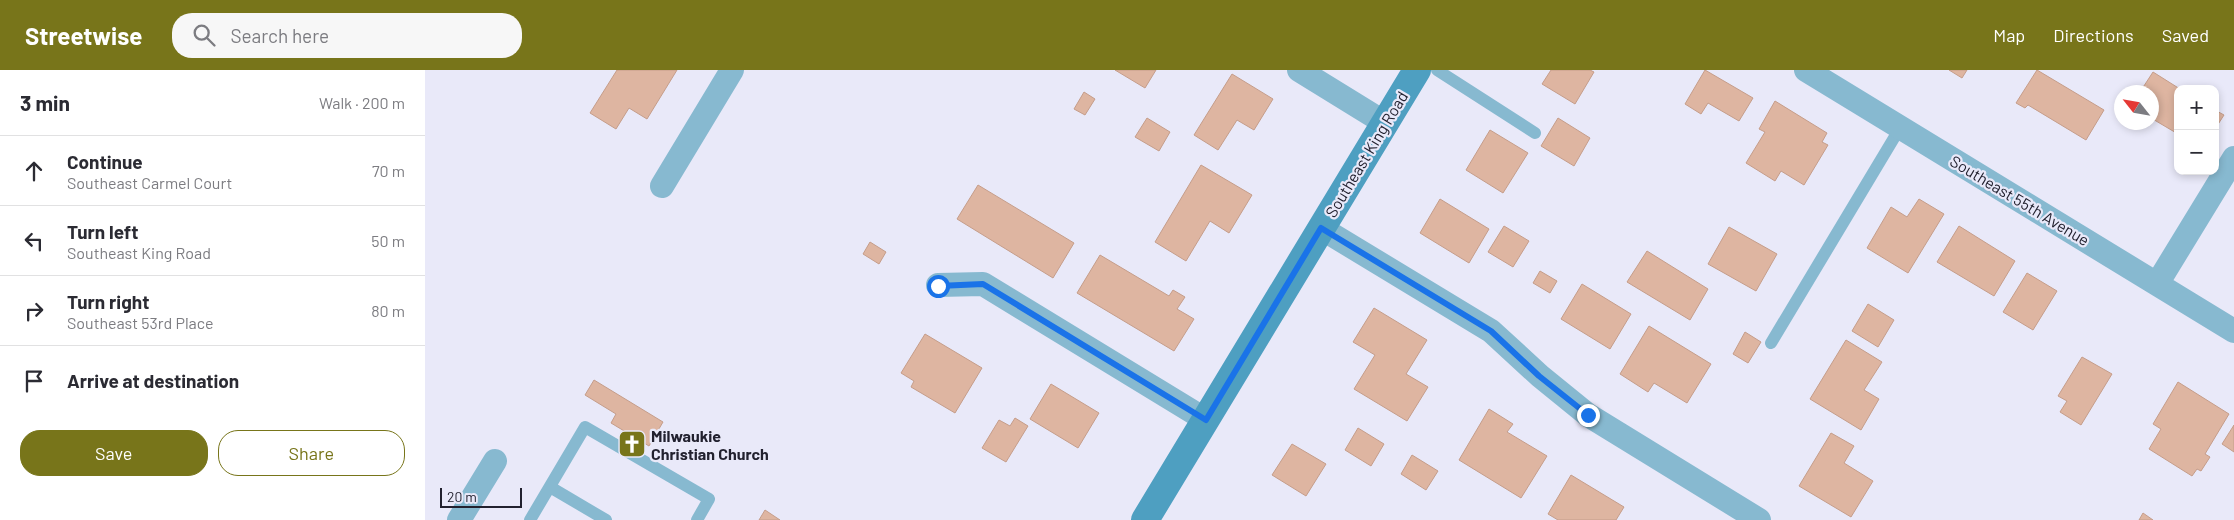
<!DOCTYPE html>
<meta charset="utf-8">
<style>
body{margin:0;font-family:Barlow,sans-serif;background:#f7f7f7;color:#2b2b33}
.controls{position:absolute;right:15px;top:15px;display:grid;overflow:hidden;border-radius:10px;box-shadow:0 2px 8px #0003}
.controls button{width:45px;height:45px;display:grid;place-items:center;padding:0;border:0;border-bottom:1px solid #e1e1e2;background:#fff;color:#2b2b33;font:25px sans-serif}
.compass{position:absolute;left:1689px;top:15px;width:45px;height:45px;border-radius:50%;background:#fff;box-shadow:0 2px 8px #0003;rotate:301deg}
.scale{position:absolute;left:15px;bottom:12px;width:82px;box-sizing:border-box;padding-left:5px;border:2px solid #22212f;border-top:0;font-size:14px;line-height:18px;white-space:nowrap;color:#22212f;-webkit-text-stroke:4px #e9e9f9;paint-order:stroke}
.stop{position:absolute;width:15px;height:15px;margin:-11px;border:4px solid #1a73e8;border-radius:50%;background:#fff}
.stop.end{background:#1a73e8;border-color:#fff;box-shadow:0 1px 5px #0008}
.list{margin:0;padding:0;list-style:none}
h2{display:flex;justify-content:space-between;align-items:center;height:65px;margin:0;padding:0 20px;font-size:21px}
h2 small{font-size:16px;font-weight:400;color:#7c7c81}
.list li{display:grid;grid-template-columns:32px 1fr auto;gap:15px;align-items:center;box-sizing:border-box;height:70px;padding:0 20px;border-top:1px solid #e1e1e2}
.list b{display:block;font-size:19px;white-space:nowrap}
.list p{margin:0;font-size:16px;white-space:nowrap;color:#7c7c81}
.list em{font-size:16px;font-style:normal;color:#7c7c81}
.actions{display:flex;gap:10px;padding:15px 20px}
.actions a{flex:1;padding:11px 0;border:1px solid #78751a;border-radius:20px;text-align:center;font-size:18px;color:#78751a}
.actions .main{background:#78751a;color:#fff}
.icon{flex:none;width:28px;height:28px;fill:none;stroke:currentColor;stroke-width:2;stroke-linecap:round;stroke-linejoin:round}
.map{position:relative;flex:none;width:1809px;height:450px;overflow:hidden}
header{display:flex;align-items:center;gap:30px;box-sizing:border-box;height:70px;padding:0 25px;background:#78751a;color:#fff}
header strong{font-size:24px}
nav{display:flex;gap:28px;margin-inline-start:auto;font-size:18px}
.search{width:350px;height:45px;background:#f7f7f7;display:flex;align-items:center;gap:12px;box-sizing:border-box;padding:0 18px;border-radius:20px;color:#7c7c81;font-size:19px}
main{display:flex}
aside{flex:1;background:#fff}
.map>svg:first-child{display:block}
.building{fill:#deb5a1;stroke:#c59d8a}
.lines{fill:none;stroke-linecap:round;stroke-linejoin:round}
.service{stroke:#87b9d0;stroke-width:12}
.minor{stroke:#87b9d0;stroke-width:24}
.secondary{stroke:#4e9fc1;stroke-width:28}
.route{stroke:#1a73e8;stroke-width:6}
.labels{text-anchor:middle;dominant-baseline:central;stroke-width:4.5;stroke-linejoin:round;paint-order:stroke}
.street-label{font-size:16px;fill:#22212f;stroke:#e9e9f9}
.poi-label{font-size:16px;font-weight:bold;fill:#22212f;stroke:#e9e9f9;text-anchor:start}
</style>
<header>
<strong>Streetwise</strong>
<div class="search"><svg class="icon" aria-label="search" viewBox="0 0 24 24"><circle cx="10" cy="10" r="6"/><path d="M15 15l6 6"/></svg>Search here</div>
<nav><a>Map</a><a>Directions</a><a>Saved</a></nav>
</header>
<main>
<aside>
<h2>3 min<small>Walk · 200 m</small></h2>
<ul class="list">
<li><svg class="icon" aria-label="ahead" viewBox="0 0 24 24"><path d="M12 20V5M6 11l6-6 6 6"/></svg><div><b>Continue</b><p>Southeast Carmel Court</p></div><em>70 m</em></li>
<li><svg class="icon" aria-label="left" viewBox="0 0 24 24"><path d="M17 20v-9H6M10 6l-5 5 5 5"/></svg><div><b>Turn left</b><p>Southeast King Road</p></div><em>50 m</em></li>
<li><svg class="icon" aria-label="right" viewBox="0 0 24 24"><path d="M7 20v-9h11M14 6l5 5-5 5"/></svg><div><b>Turn right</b><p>Southeast 53rd Place</p></div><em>80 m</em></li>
<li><svg class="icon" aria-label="arrive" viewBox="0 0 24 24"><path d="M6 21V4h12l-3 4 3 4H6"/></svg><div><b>Arrive at destination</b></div></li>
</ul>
<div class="actions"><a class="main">Save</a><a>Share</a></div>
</aside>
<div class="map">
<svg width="1809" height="450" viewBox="0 0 1809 450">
<rect width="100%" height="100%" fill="#e9e9f9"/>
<!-- building -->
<path class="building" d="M192 0H252L222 49 204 38 191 59 165 43Z
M690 0H731L720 18Z
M1126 0H1165L1169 2 1150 34 1117 14Z
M1280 0 1328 28 1314 51 1283 33 1276 44 1260 34Z
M1524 0H1542L1537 8Z
M1612 0 1679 40 1661 70 1603 35 1600 38 1591 33Z
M1728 2 1755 19H1753V64L1726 48V22H1715Z
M807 4 848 29 829 60 812 50 793 80 769 65Z
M659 22 670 29 660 45 649 39Z
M1350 31 1402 63 1397 72 1403 75 1379 115 1356 101 1350 111 1321 93 1340 62 1334 59Z
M1790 40 1799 45 1790 59Z
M722 48 745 62 734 81 710 67Z
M1133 48 1165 68 1149 96 1116 76Z
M1065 60 1103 83 1078 123 1041 100Z
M776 95 827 125 804 163 785 151 761 191 730 172Z
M553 115 649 173 628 208 532 149Z
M1015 129 1064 159 1044 193 995 163Z
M1494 129 1519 144 1483 203 1442 178 1466 137 1482 147Z
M1079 156 1104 171 1088 197 1063 182Z
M1534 156 1590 191 1569 226 1512 192Z
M1304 157 1352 184 1331 221 1283 194Z
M445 172 461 182 454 194 438 184Z
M1222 181 1283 219 1265 250 1202 212Z
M675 185 744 226 748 220 760 227 752 239 769 249 749 281 652 223Z
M1115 201 1132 211 1125 223 1108 213Z
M1602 203 1632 221 1608 260 1578 242Z
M1157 214 1206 244 1185 279 1136 249Z
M1443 234 1469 250 1453 277 1427 261Z
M949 238 1002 270 981 304 1003 317 982 351 929 319 950 285 928 272Z
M1224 256 1286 294 1262 333 1229 313 1223 322 1195 304Z
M1320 262 1336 272 1323 293 1308 284Z
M500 264 557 298 530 343 486 317 489 311 476 303Z
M1421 270 1457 292 1439 320 1454 329 1436 360 1385 329Z
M1657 287 1687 304 1656 355 1635 342 1642 331 1633 326Z
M169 310 238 352 224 376 186 353 191 344 160 325Z
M1753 312 1804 344 1780 384 1785 387 1776 401 1772 399 1767 406 1724 379 1736 359 1728 354Z
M626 314 674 343 653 378 605 349Z
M1064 339 1088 354 1082 362 1122 386 1096 428 1034 390Z
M590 348 603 356 581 392 557 378 574 350 585 356Z
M1809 355V382L1797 374Z
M933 358 959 374 946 396 920 380Z
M1406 363 1429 376 1419 393 1448 411 1426 447 1374 416Z
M867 374 901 394 881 426 847 405Z
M987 385 1013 401 1001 420 976 404Z
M1146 405 1199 437 1191 450H1133L1123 444Z
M340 440 355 450H334Z
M1718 443 1728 450H1714Z"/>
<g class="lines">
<!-- service -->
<path class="service" d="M1012 0 1110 63
M1346 273 1475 58
M125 417 181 450
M105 450 160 357 284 429 272 450"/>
<!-- minor -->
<path class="minor" d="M874 0 960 53
M1381 0 1809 261
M237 116 307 0
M896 158 1066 261 1115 306 1163 345 1334 450
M1732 214 1809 88
M513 215 558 214 781 350
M34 450 70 391"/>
<!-- secondary -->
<path class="secondary" d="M720 450 992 0"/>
</g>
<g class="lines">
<!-- route -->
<path class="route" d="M513 216 558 214 781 350 896 158 1066 261 1114 306 1163 345"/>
</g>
<!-- icons -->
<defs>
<g id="church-square" transform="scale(1.4375)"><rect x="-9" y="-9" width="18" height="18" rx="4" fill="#78751a" stroke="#e9e9f9"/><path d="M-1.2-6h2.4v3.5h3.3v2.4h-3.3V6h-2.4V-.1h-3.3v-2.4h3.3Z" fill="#fff"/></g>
</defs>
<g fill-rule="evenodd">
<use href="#church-square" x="207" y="374"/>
</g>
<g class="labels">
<!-- street labels -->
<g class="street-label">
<text transform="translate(941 84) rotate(-59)">Southeast King Road</text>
<text transform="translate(1595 130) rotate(31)">Southeast 55th Avenue</text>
</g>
<!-- poi labels -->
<g class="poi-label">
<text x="226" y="365">Milwaukie<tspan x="226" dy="18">Christian Church</tspan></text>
</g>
</g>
</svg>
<div class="controls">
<button>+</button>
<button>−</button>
</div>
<svg class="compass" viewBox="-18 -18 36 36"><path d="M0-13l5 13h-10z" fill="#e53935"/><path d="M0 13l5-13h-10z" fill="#7c7c81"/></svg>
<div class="scale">20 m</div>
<div class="stop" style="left:513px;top:216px"></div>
<div class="stop end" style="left:1163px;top:345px"></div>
</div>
</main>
